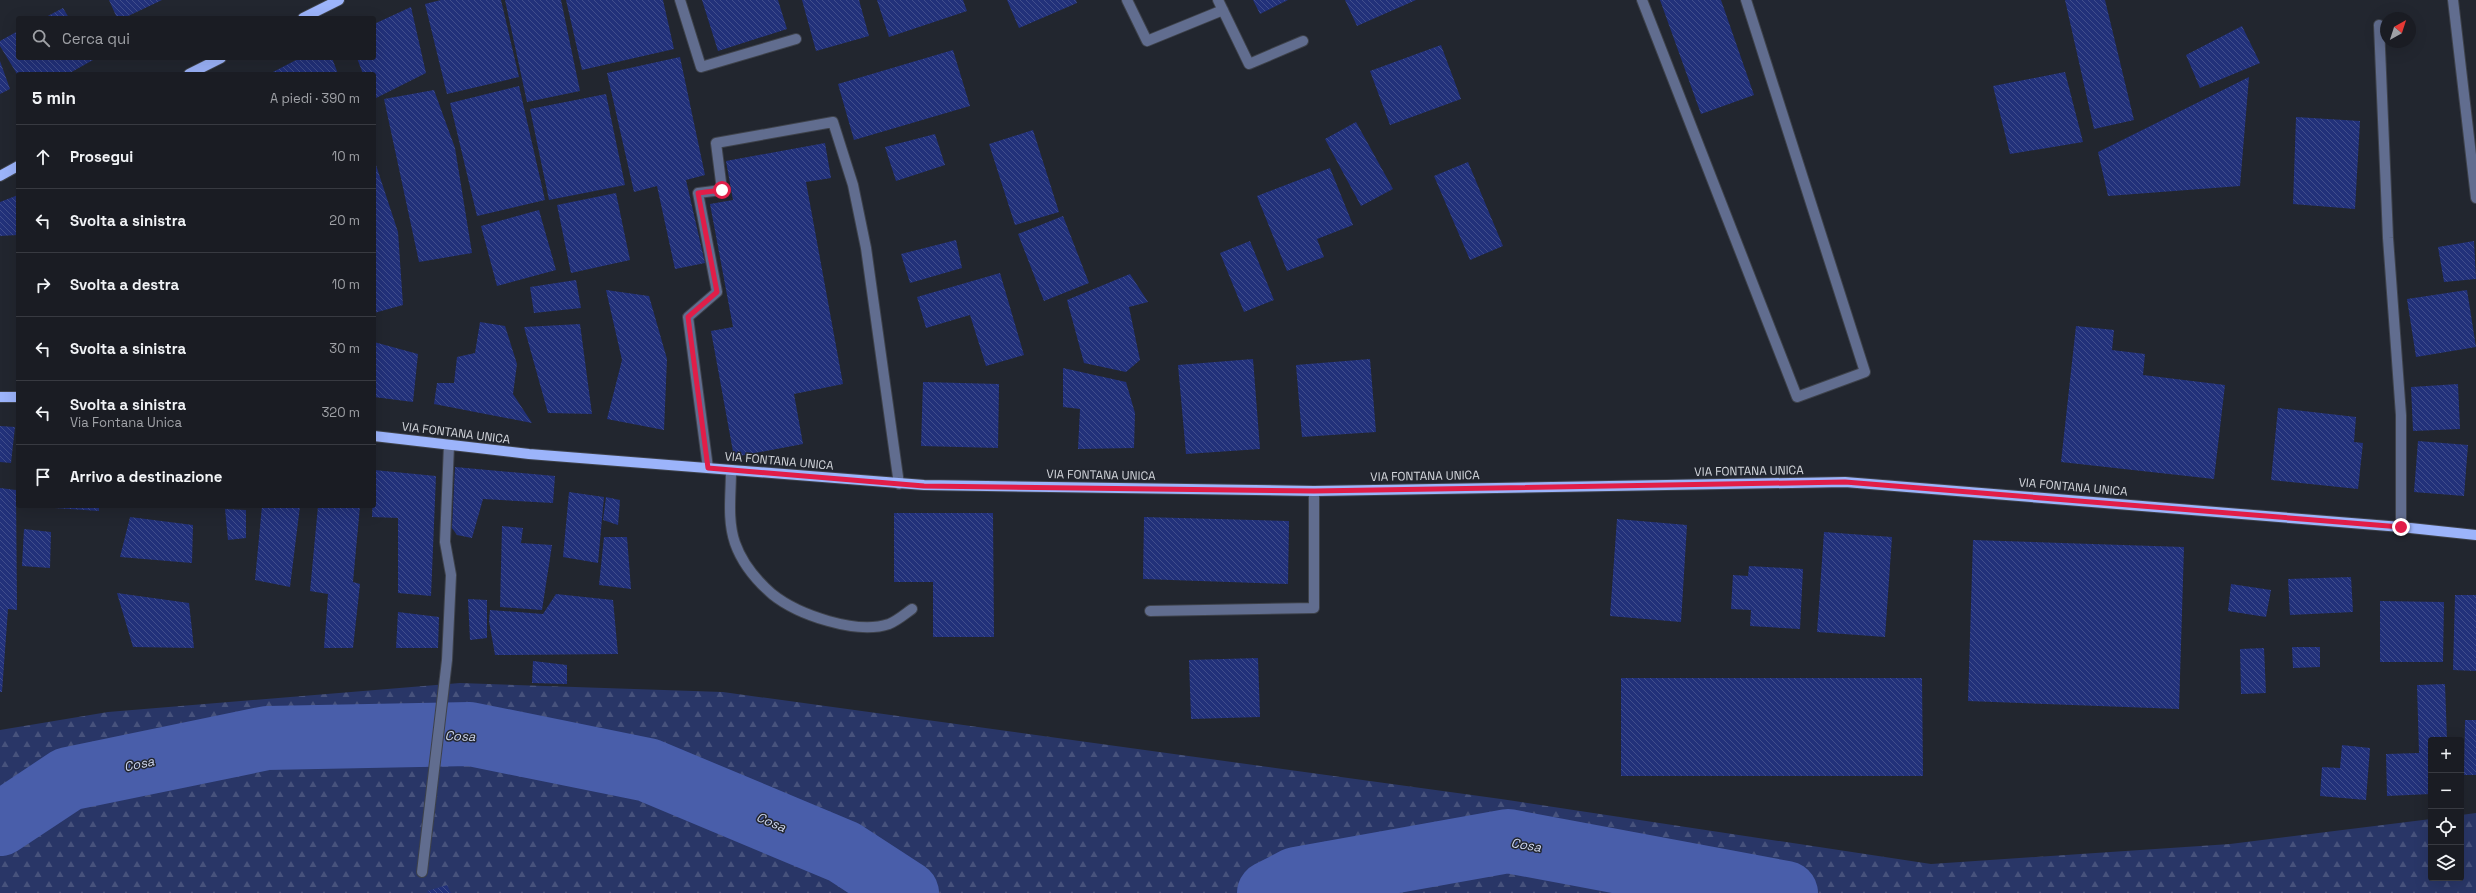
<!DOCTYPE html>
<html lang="it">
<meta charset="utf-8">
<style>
body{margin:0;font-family:"Space Grotesk",sans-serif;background:#23252b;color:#f1f3f6}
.controls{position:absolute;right:12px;bottom:12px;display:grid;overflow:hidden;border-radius:4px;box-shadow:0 4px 16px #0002}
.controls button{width:36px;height:36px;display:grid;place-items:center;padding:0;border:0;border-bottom:1px solid #383a41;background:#1a1c23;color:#f1f3f6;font:20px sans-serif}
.compass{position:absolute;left:2380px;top:12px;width:36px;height:36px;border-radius:50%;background:#1a1c23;box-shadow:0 4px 16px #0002;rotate:39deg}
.stop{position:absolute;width:12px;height:12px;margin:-9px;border:3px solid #e11d48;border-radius:50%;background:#fff}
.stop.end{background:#e11d48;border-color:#fff;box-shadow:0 1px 4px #0008}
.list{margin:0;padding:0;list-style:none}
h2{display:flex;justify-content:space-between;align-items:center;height:52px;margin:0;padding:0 16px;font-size:17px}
h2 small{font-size:13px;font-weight:400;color:#9fa1a6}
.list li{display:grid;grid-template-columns:26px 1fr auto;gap:12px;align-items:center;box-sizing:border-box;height:64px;padding:0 16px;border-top:1px solid #383a41}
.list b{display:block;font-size:15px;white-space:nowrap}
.list p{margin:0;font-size:13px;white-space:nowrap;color:#9fa1a6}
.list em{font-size:13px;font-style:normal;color:#9fa1a6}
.icon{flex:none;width:22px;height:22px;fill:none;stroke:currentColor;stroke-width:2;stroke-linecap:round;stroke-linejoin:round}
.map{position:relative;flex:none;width:2476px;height:893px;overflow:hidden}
.search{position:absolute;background:#1a1c23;box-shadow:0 4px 16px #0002;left:16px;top:16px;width:360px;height:44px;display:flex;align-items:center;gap:10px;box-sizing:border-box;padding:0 14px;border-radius:4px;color:#9fa1a6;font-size:15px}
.panel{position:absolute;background:#1a1c23;box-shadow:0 4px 16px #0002;left:16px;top:72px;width:360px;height:436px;border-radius:4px}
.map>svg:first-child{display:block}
.forest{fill:url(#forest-firs)}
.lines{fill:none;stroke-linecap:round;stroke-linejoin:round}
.river{stroke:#495eaa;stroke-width:64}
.building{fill:url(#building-back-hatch)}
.minor-casing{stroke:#3e424b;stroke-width:12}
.major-casing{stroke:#3e424b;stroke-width:12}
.minor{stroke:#616d8f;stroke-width:10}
.major{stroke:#9cb4fb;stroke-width:10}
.route{stroke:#e11d48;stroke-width:5}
.labels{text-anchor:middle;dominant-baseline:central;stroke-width:3;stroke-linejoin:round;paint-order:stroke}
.street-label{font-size:12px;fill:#d2d5db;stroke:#22262f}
.water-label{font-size:13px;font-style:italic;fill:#cdd5eb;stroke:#22262f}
</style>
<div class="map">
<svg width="2476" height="893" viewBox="0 0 2476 893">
<defs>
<pattern id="forest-firs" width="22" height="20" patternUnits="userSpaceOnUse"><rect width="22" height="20" fill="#293667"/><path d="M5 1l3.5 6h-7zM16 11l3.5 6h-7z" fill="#47527c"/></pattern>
<pattern id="building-back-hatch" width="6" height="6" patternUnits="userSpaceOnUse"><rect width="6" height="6" fill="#22317a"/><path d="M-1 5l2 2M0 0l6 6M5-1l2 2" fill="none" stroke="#414e8c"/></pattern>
</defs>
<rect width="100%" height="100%" fill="#22262f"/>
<!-- forest -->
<path class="forest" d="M460 683 723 692 1501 799 1931 864 2230 844 2431 819V878H2461V815L2476 813V893H0V730L108 712Z"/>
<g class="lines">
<!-- river -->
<path class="river" d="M0 824 68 779 267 738 470 734 648 770 844 852 907 893
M1269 893 1296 879 1508 841 1786 893"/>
</g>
<!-- building -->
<path class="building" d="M109 0H162L124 18H117Z
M441 0H501L519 77 447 94 425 4Z
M505 0H561L580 91 527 102Z
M566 0H663L674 49 582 70Z
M702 0H778L787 29 718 51Z
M802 0H859L869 36 816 51Z
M877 0H963L967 11 889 37Z
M1007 0H1076L1077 3 1019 28Z
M1253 0H1288L1260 14Z
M1345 0H1416L1357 26Z
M1660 0H1721L1754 95 1701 114Z
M2065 0H2105L2134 120 2094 129Z
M411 7 426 73 374 99V74H363L357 58H374V24Z
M63 8 69 18H44Z
M2242 26 2260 63 2200 88 2186 55Z
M18 31V58H92L93 60 68 74H17L0 46V41Z
M1441 45 1461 99 1390 125 1370 71Z
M953 50 970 106 854 140 838 84Z
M680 57 705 175 686 180 705 263 675 269 657 186 634 192 607 73Z
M300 58H332L338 74H269Z
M0 61 10 89 0 94Z
M2065 72 2083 142 2010 154 1993 86Z
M2249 77 2240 186 2108 196 2098 152Z
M519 86 545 200 477 216 450 103Z
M434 90 455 148 472 253 419 262 384 99Z
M606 94 625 185 549 200 530 109Z
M2296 117 2360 121 2355 209 2293 204Z
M1356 122 1393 189 1361 206 1325 139Z
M1033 130 1059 212 1015 225 989 144Z
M935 134 945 165 896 181 885 147Z
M825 143 831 178 806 182 843 384 794 394 803 444 734 457 711 331 733 327 710 204 733 200 726 161Z
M374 159 398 232 403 305 374 313Z
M1468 162 1503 246 1470 260 1434 176Z
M1330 168 1353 225 1317 239 1324 257 1287 271 1257 196Z
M616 193 630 260 571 273 557 205Z
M18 195V235L0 236V202Z
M539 210 556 270 497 286 481 226Z
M1063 216 1089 283 1044 301 1018 234Z
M956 240 962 268 910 283 901 254Z
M1250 241 1274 300 1244 312 1220 253Z
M2474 241 2476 279 2444 282 2438 247Z
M1000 273 1024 355 986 366 970 315 926 328 917 297Z
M1130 274 1148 302 1129 307 1140 360 1126 372 1084 363 1067 300Z
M576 280 581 308 534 313 530 287Z
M606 290 649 296 667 359 664 430 607 419 622 360Z
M2467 290 2476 347 2416 357 2407 299Z
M480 322 505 326 517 364 513 394 532 423 434 404 437 383H454L457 357 475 353Z
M580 324 592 414 548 413 524 327Z
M2076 326 2114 330 2112 350 2145 354 2143 375 2225 385 2214 479 2061 462Z
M374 342 418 354 413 402 374 397Z
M1253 359 1260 449 1186 454 1178 365Z
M1370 359 1376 432 1302 437 1296 365Z
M1063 368 1126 382 1135 413 1134 448 1078 449 1080 409 1063 407Z
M923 382 999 384 998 448 921 446Z
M2458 384 2460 429 2413 431 2411 387Z
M2278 408 2356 417 2354 442 2363 443 2358 489 2271 480Z
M0 426 15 427 11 463 0 462Z
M2418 441 2468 445 2464 496 2414 492Z
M455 467 555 476 553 503 483 499 472 538 457 535 452 528Z
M374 470 436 476 431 596 398 593V518L372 517Z
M0 488 16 490 17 610 8 609 2 692H0Z
M569 492 604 497 598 563 563 557Z
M606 497 620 500 618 525 603 520Z
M40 506H99V511L40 507Z
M262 506H300L290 587 255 580Z
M318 506H360L353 582 360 584 353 648H324L328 594 310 591Z
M225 509 246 510V538L228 540Z
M894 513H993L994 637H933V582H894Z
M130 517 193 525 192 563 120 557Z
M1144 517 1289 521 1288 584 1143 579Z
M1617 519 1687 525 1681 622 1610 616Z
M502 526 523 528 521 543 552 545 542 610 500 607Z
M24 529 51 532 50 568 22 566Z
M1824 532 1892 537 1885 637 1817 632Z
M604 537H627L631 589 599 585Z
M1973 540 2184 547 2179 709 1968 701Z
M1749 566 1803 569 1800 629 1750 626 1751 610 1731 609 1733 575 1748 576Z
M2351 577 2353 612 2290 615 2288 579Z
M2231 584 2271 590 2266 617 2228 611Z
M117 593 189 603 194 648 133 647Z
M556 594 613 600 618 654 495 655 489 621 490 610 543 614Z
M2455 595H2476V671L2453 670Z
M468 599 487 600V638L470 640Z
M2380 601 2444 602 2443 662H2380Z
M398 612 439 617 438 648H396Z
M2292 647H2320V667L2293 668Z
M2264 648 2266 693 2241 694 2240 649Z
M1258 658 1260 717 1191 719 1189 660Z
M533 661 567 665V684L532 683Z
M1621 678H1922L1923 776H1621Z
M2445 684 2447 740H2431V794L2387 796 2386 754 2419 753 2417 685Z
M2465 720H2476V775H2464Z
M2342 745 2370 748 2366 800 2320 796 2322 767 2340 768Z
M447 885 451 893H428L427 891Z"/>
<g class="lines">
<!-- minor casing -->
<g class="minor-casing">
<path id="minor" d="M680 0 701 67 796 39
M1127 0 1147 41 1223 10
M1218 0 1249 64 1303 41
M1642 0 1797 397 1865 372 1746 0
M2453 0 2476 198
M2379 25 2388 238 2401 415V527
M708 468 688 317 717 292 698 193 722 190 716 143 833 122 853 185 866 248 899 484
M731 471C731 494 727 520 735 543 742 563 756 580 772 594 798 615 857 635 889 624 897 621 905 614 912 609
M1150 611 1314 608V491
M422 872 447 660 451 575 445 542 449 445"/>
</g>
<!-- major casing -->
<g class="major-casing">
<path id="major" d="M303 18 339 0
M189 74 221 58
M0 176 18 166
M0 397H18
M374 436 529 454 924 485 1314 491 1845 482 2401 527 2476 535"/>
</g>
<!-- minor -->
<use href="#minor" class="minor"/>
<!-- major -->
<use href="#major" class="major"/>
</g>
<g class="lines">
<!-- route -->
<path class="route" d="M722 190 698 193 717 292 688 317 708 468 924 486 1314 491 1845 482 2401 527"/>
</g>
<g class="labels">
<!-- street labels -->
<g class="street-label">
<text transform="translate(456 433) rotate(7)">VIA FONTANA UNICA</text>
<text transform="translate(779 461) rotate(5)">VIA FONTANA UNICA</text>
<text transform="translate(1749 471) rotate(-1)">VIA FONTANA UNICA</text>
<text transform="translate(1101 475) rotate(1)">VIA FONTANA UNICA</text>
<text transform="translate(1425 476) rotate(-1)">VIA FONTANA UNICA</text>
<text transform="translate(2073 487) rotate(5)">VIA FONTANA UNICA</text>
</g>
<!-- water labels -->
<g class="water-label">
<text transform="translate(460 736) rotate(2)">Cosa</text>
<text transform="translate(139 764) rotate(-12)">Cosa</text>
<text transform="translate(771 822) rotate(23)">Cosa</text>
<text transform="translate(1526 845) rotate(9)">Cosa</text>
</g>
</g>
</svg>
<div class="controls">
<button>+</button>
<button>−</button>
<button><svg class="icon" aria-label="locate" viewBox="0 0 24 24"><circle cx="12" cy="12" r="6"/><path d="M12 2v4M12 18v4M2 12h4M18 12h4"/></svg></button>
<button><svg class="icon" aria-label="layers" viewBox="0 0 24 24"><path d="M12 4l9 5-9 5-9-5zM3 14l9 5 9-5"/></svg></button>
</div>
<svg class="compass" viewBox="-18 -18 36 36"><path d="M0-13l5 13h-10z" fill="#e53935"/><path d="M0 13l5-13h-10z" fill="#9fa1a6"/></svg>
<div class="stop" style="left:722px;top:190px"></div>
<div class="stop end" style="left:2401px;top:527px"></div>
<div class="search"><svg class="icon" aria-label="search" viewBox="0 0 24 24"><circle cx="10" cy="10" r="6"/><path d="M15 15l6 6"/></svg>Cerca qui</div>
<section class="panel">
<h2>5 min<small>A piedi · 390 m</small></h2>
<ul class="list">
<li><svg class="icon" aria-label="ahead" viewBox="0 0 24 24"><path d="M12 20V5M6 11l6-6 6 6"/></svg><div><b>Prosegui</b></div><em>10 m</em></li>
<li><svg class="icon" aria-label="left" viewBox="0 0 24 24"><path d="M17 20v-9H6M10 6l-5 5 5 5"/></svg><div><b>Svolta a sinistra</b></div><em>20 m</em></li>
<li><svg class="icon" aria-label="right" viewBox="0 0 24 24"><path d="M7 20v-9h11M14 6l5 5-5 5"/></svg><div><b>Svolta a destra</b></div><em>10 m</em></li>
<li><svg class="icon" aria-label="left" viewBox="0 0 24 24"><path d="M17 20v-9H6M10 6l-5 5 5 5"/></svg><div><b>Svolta a sinistra</b></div><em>30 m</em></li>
<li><svg class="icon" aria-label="left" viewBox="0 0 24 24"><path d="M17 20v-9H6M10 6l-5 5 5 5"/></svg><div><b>Svolta a sinistra</b><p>Via Fontana Unica</p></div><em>320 m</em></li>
<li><svg class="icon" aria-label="arrive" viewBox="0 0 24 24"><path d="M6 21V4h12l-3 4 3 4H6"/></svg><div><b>Arrivo a destinazione</b></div></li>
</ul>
</section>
</div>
